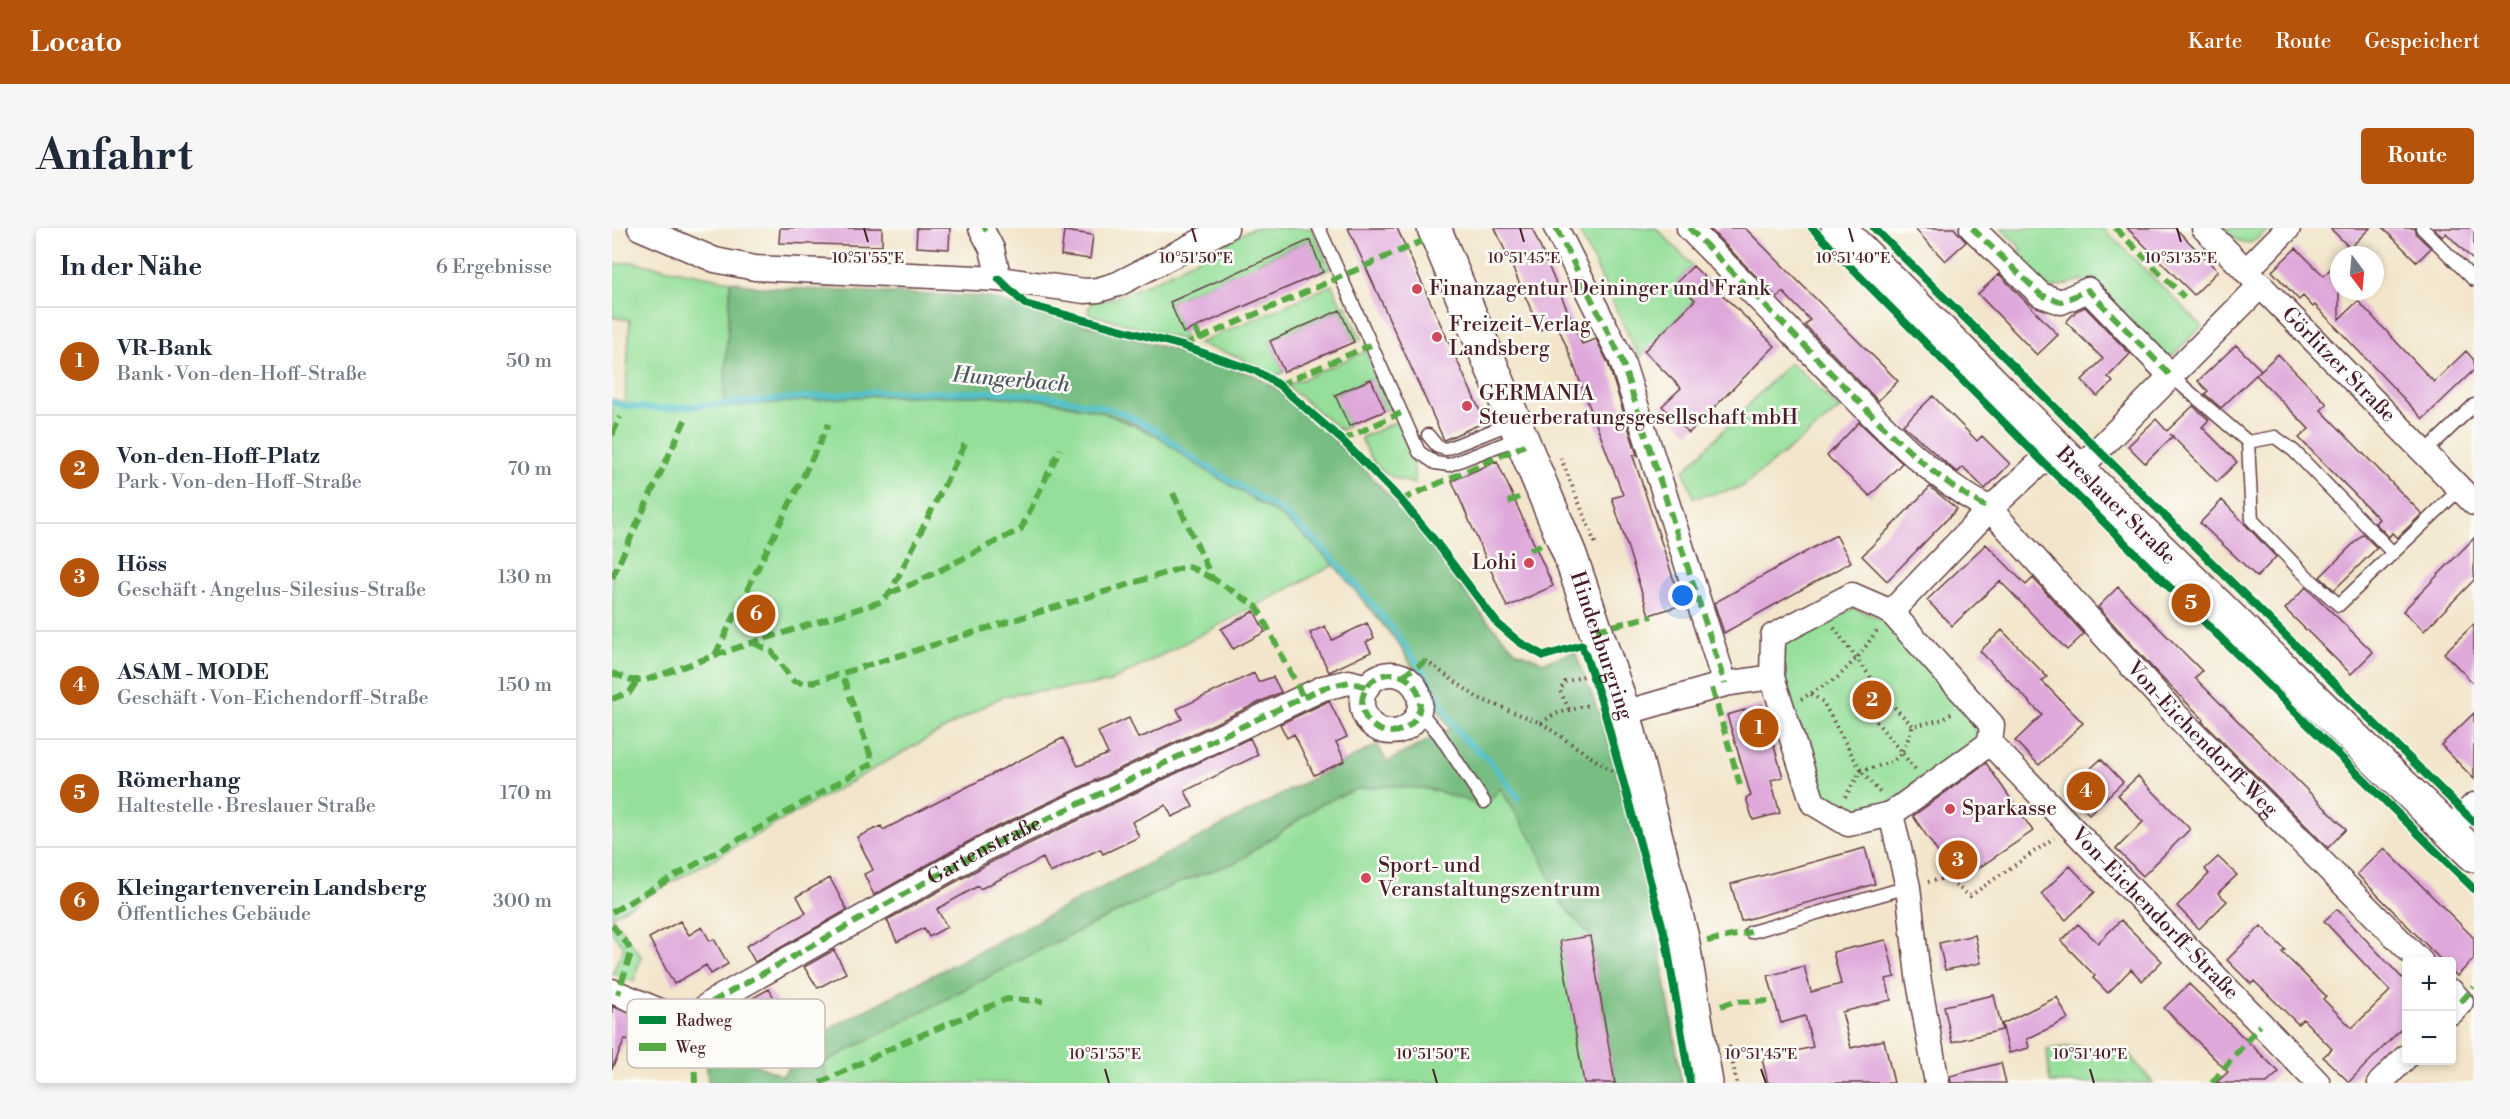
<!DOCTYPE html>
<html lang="de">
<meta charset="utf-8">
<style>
body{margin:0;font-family:"Libre Bodoni",serif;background:#f6f6f7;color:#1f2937}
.controls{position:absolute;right:18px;bottom:18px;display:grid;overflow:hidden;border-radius:6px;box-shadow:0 3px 9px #0003}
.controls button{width:54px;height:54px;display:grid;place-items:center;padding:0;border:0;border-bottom:2px solid #e0e1e3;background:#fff;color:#1f2937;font:30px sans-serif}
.compass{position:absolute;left:1718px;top:18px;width:54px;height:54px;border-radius:50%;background:#fff;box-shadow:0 3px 9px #0003;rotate:164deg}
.you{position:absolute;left:1071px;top:368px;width:21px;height:21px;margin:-15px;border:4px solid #fff;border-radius:50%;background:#1a73e8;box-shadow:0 0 0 9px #1a73e833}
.badge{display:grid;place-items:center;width:39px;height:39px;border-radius:50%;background:#b45309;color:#fff;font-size:20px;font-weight:700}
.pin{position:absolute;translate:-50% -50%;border:3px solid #fff;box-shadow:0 2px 6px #0006}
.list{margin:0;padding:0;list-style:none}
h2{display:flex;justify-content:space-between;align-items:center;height:78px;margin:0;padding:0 24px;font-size:26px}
h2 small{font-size:20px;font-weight:400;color:#747a83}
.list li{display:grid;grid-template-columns:39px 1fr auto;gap:18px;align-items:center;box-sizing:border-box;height:108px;padding:0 24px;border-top:2px solid #e0e1e3}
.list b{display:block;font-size:22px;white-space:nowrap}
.list p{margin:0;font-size:20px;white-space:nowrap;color:#747a83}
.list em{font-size:20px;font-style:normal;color:#747a83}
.map{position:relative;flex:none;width:1862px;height:855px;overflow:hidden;border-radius:6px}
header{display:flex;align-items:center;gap:36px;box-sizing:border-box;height:84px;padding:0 30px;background:#b45309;color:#fff}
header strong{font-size:28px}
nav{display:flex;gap:33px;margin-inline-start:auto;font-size:21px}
.intro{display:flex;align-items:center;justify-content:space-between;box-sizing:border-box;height:144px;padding:0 36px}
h1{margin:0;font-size:42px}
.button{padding:15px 27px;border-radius:6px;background:#b45309;color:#fff;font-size:21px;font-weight:700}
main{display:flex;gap:36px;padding:0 36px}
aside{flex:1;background:#fff;border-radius:6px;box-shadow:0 3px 9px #0003}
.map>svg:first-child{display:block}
.green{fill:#95df9a;stroke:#707f62;stroke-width:1.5}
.forest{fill:#78be82;stroke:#616e56;stroke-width:1.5}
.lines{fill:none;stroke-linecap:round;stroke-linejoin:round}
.stream{stroke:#53c1c8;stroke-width:6}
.building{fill:#dfa8da}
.service-casing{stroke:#633d43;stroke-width:15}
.minor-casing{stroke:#633d43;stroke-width:27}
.secondary-casing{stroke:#633d43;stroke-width:36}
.path{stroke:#633d43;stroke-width:4;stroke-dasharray:1.5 4.5;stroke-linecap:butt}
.service{stroke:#fff;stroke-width:12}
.minor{stroke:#fff;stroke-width:24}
.secondary{stroke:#fff;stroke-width:33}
.quiet{stroke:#57aa44;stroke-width:6;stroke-dasharray:12 6;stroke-linecap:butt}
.cycleway-casing{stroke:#fdfcf7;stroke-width:11}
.cycleway{stroke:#00873e;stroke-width:8}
.ticks{fill:none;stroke:#4a1f2b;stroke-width:2}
.poi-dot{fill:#d1495b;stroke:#fdfcf7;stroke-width:2}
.labels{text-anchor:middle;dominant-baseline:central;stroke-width:5;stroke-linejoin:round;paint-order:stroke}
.poi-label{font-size:21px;fill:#4a1f2b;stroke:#fdfcf7;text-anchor:start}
.street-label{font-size:21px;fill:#4a1f2b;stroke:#fdfcf7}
.water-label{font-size:22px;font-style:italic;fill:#4d5862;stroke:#fdfcf7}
.key{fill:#fdfcf7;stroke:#c7baba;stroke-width:1.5}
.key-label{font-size:16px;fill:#4a1f2b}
.ticks-label{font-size:15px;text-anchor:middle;fill:#4a1f2b;stroke:#fdfcf7;stroke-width:5;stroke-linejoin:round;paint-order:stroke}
</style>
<header>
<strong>Locato</strong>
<nav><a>Karte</a><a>Route</a><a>Gespeichert</a></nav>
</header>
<div class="intro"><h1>Anfahrt</h1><a class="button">Route</a></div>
<main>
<aside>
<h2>In der Nähe<small>6 Ergebnisse</small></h2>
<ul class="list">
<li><span class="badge">1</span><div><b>VR-Bank</b><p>Bank · Von-den-Hoff-Straße</p></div><em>50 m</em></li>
<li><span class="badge">2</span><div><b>Von-den-Hoff-Platz</b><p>Park · Von-den-Hoff-Straße</p></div><em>70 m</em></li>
<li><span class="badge">3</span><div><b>Höss</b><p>Geschäft · Angelus-Silesius-Straße</p></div><em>130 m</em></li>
<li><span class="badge">4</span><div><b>ASAM - MODE</b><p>Geschäft · Von-Eichendorff-Straße</p></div><em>150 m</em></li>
<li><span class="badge">5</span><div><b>Römerhang</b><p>Haltestelle · Breslauer Straße</p></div><em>170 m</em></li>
<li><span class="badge">6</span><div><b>Kleingartenverein Landsberg</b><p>Öffentliches Gebäude</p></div><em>300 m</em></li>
</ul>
</aside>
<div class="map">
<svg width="1862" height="855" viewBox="0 0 1862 855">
<rect width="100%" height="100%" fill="#fdfcf7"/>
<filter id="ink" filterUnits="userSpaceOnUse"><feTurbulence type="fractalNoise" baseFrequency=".0167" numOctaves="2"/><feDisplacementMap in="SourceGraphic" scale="12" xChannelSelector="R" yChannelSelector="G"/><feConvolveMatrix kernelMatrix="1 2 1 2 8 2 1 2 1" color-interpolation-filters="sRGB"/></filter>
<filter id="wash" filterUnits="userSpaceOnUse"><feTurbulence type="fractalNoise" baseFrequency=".008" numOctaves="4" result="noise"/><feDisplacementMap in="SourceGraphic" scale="24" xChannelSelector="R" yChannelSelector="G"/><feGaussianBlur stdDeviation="1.35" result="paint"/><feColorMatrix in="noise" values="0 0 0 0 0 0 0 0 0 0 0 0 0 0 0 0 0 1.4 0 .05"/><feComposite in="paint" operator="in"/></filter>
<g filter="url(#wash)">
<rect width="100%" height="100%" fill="#f2e5cb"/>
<!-- green -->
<path class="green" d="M641 0H700L718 41 711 44 697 12 645 35 658 67 642 74 628 43 558 74 574 113 477 86 476 81 482 73C510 76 611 16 641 0Z
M966 0H1044L1081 38 1065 54 1083 72 1027 130Z
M1389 0H1491L1590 98 1556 132 1471 52 1433 62 1403 33 1410 21Z
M1611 0H1657C1637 20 1631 20 1611 0Z
M20 34 119 53 112 179 255 168H381L434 172 490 184 546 208 574 230 667 287 693 308 722 337 496 455 391 468 0 688V171L13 174 18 92 0 89V37Z
M720 57 730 78 734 77 749 111 742 114 728 82 658 113 672 144 662 149 627 129 585 116Z
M754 123 779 180 773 183 758 151 724 166 737 198 729 202 675 158Z
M1176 136 1182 137 1228 181 1128 260 1082 270 1072 243Z
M786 193 801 231 803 256C770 248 762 241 749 210Z
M1241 380 1271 392 1366 498 1365 509 1273 579 1238 585 1212 569 1169 446 1173 415Z
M856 501 990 694 1016 855H177L204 831Z
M0 689 29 728 22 754 0 745 12 719 0 705Z
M1463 818 1514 823 1541 855H1438L1435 821Z"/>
<!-- forest -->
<path class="forest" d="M119 53 146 59 373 69 505 105 642 147 668 163 741 229 794 286 871 388 904 423 932 434 963 424 994 504 1044 699 1070 855H1003L978 708 949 675 923 616 888 560 873 578 817 561 775 558 746 561 711 575 625 634 563 656 428 722 212 835 215 855H96L93 815 170 848 205 807 765 517 775 534 838 501 786 415 722 337 693 309 667 287 574 230 546 208 522 196 490 184 434 172 381 168H255L111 179Z"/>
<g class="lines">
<!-- stream -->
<path class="stream" d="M0 174 14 178 47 181 257 164H385L436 168 488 178 513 186 547 204 579 229 669 283 697 307 726 336 780 400 806 436
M809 439 841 496 853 512 876 531 907 570"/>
</g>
<g id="blocks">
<!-- building -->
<path class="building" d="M168 0H270V18L167 15Z
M305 0H338L337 21 304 19Z
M736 0H785L873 194 832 212Z
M883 0H920L970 116 984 111 996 135 1025 227 1021 228 1070 377 1037 387 1000 270 1011 267 956 122 944 94 928 102Z
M1097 0H1133L1286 153 1266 173 1193 97 1198 92 1171 64 1165 70Z
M1302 0H1342L1354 14 1333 33Z
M1515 0H1563L1606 43 1582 67Z
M1718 0H1758L1738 20Z
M1771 0H1802L1804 6 1819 20 1805 34Z
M1822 0H1862V33L1834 5 1830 9Z
M452 3 481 7 478 31 449 27Z
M698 12 711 44 571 105 558 74Z
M1684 20 1712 48 1727 31V91L1746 73 1822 154 1854 123 1862 132V142L1811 191 1703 77 1701 79 1691 68 1687 72 1660 43Z
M1081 38 1163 118 1077 205 1050 178 1069 160 1032 123 1083 72 1065 54Z
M1387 46 1446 107 1425 127 1366 66Z
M1473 79 1518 126 1496 149 1501 154 1485 168 1470 152 1491 131 1454 94 1464 83Z
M728 82 742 114 672 144 658 113Z
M1624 117 1649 142 1609 180 1593 166 1596 163 1586 153Z
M1666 126 1715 176 1709 182 1810 286 1785 310 1780 305 1777 309 1763 295 1767 291 1687 210 1697 201 1644 147Z
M759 151 773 183 737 198 723 167Z
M1321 168 1365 213 1370 208 1398 236 1373 261 1351 239 1346 244 1342 242 1291 197Z
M1581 178 1597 192 1590 199 1625 234 1605 254 1558 206 1561 208 1533 235 1516 218 1544 191 1555 203Z
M1247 194 1290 235 1258 268 1215 228Z
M885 233 941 358 895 379 840 253Z
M1318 259 1345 281 1275 353 1250 328Z
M1610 272 1664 329 1645 349 1588 295Z
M1751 306 1765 320 1722 362 1708 349Z
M1224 307 1239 334 1112 405 1102 375Z
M1862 310V352L1812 403 1791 383Z
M1374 316 1414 357 1421 350 1472 406 1455 422 1388 353 1340 398 1315 372Z
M1506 359 1590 443 1583 450 1734 601 1716 620 1590 493 1591 491 1547 447 1486 379Z
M1694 359 1761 424 1739 446 1673 381Z
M140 371 159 380 147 403 128 394Z
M642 383 653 404 621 421 609 401Z
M755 395 762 410 754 414 759 424 717 444 698 405 713 398 720 412Z
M1862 396V456L1832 425Z
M1390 402 1435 449 1430 453 1471 495 1427 537 1403 513 1430 487 1368 423Z
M642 445 646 454 661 449 669 464 370 606 262 667 252 646 261 642 245 609 269 598 271 602 451 510 466 538 496 526 486 504 517 490 526 510 532 508 570 491 565 481Z
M717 473 735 509 724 514 733 533 702 547 682 506 675 510 668 496Z
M1150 477 1171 549 1159 552 1168 585 1141 592 1134 570 1139 568 1115 487Z
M1862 485V551L1829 517Z
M638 510 646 527 573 563 581 579 560 589 554 577 520 594 527 609 491 626 488 621 438 645 431 630 368 661 366 658 325 681 335 699 317 709 312 700 285 714 275 692 383 632Z
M1489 531 1511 554 1477 586 1454 563Z
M1374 535 1421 603 1346 654 1301 588Z
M1526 548 1578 601 1531 648 1504 621 1531 594 1506 567Z
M1253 620 1263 656 1129 693 1119 656Z
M1772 620 1862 710V731L1845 748 1839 742V734H1831L1745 646Z
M1606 629 1625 647 1606 665 1615 673 1587 701 1565 678 1597 646 1593 641Z
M1458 638 1483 664 1454 692 1429 666Z
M218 650 235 682 143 734 134 718 194 685 185 668Z
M1725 681 1790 750 1794 746V796L1737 854 1711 829 1720 821 1691 791 1686 796 1642 753 1639 756 1615 732 1649 698 1673 722 1670 724 1714 768 1711 771 1740 800 1778 763 1712 693Z
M1509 692 1550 733 1530 753 1519 741 1496 765 1481 750 1483 748 1449 713 1466 696 1486 715Z
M68 693 77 707 90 699 98 713 102 711 116 736 99 746 94 737 62 756 37 710Z
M1363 707 1369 735 1333 742 1327 715Z
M978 708 1003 855H972L948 713Z
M1274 712 1283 749 1274 751 1279 772 1230 784 1239 820 1272 812 1282 855H1156L1150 831 1201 819 1193 788 1169 795 1156 748 1192 738 1199 764 1229 756 1221 724Z
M222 722 234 745 206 760 192 739Z
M1577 756 1667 844 1655 855H1604L1616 844 1552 780Z
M157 761 177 796 150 811 142 796 127 829 102 818 117 783Z
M1382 767 1390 802 1340 814 1332 778Z
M1445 769 1456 791 1415 811 1417 820 1397 825 1390 796Z
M0 778 65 805 55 828 13 811 0 841Z
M1389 835 1394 855H1339L1338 848Z"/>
</g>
</g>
<g filter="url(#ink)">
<use href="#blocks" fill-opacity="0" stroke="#633d43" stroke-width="1.5"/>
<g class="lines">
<!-- service casing -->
<g class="service-casing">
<path id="service" d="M707 0 807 224 823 235 837 237 909 209
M1810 0 1862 52
M1559 148 1636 214 1663 209 1682 223 1781 325 1848 261
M816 207 826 219 834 221 900 195
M1636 214 1640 292 1689 343 1727 377 1781 325
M1812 225 1862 177
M807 483 827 506 872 574
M1139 704 1296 659"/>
</g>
<!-- minor casing -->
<g class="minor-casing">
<g id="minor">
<path d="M28 0 103 32 143 40 387 51 473 63 486 62 506 56 614 0"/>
<path d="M369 0 380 21 387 51"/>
<path d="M944 0 1009 130 1113 456"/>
<path id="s1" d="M1077 0C1124 48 1172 96 1219 145 1267 194 1316 249 1378 281L1564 487 1809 734"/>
<path d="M1360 0 1429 67 1449 74 1476 62 1559 148"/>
<path id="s2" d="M1592 0 1862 275"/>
<path d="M1634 43 1676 0"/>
<path d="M1467 241 1649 57"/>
<circle cx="779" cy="475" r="29"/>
<path d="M1160 449 1201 575 1236 596 1279 586 1378 515 1380 497 1279 384"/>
<path d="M1012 485 1113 456 1160 449 1161 408 1240 367 1279 384 1378 281 1445 219"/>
<path id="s3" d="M1378 515 1706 855"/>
<path d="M1279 586 1296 659 1306 748 1325 855"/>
<path d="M1837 602 1862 577"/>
<path id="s4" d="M0 763 60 788 81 789 100 774 376 619 711 460 737 454 755 459"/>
<path d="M1840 764 1849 774 1840 784"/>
<path d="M1768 855 1794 829"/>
</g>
</g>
<!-- secondary casing -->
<g class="secondary-casing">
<g id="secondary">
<path id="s5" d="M822 0 958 327 1012 485 1070 710 1094 855"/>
<path id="s6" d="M1226 0 1489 264 1862 627"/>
</g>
</g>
<!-- path -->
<path class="path" d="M949 230 983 315
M1222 400 1278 475 1258 486 1304 542
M814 433 866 470 929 495 943 486 977 477
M1199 466 1211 474 1249 543 1269 566
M1189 471 1225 450 1246 429 1266 401
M1278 475 1301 498
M957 481 948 463 953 454 972 448
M929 495 1001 544
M1233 569 1249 543C1286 532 1287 536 1301 498L1332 491 1340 485
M1316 654 1333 650 1358 668 1442 610
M1117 818 1125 855"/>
<!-- service -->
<use href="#service" class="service"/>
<!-- minor -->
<use href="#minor" class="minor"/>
<!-- secondary -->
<use href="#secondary" class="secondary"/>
<!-- quiet -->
<path class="quiet" d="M944 0 1009 130 1113 456
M1077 0C1124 48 1172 96 1219 145 1267 194 1316 249 1378 281
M1360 0 1429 67 1449 74 1476 62 1559 148
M1503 0 1572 69
M371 2 374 0
M583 100 588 111
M571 118 810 13
M667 157 759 117
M0 207 8 189
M730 212 789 185
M561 265 600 350 645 379 691 469
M789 272 913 217
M896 274 911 268
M918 322 931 316
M0 350 75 188
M278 365 305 354 409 301 448 221
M984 402 1040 388
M142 415 160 424 181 453 191 455 202 454 576 338 600 350
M103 427 217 196
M0 445 19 452H34L124 420 268 374 278 365 354 214
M750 475a29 29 0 1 1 58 0a29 29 0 1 1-58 0Z
M790 448 814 433
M1100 460 1128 557
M0 471 18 464 25 453
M0 684 261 535 230 445
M0 697 16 717 19 725 6 766
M1095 713 1139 704
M1849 774 1862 759
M1109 778 1120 774 1163 773
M83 855 81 789 100 774 376 619 711 460 737 454 755 459
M208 855 286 817 395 771 431 773
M1600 855 1648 797"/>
<!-- cycleway casing -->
<g class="cycleway-casing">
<path id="cycleway" d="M1200 0 1430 233 1862 661
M1262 0 1862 594
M387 51 413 76 571 118 644 143 667 157 730 212 789 272 824 314 885 395 907 414 932 428 970 417
M972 423 990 475 1054 712 1078 855"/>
</g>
<!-- cycleway -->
<use href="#cycleway" class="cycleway"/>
</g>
</g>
<!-- ticks -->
<path class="ticks" d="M252 0 256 14M580 0 584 14M908 0 912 14M1237 0 1241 14M1565 0 1569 14M493 841 497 855M821 841 825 855M1149 841 1154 855M1478 841 1482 855"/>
<!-- markers -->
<g class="poi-dot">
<circle cx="805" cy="61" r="6"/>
<circle cx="825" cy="109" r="6"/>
<circle cx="855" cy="178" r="6"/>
<circle cx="917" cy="335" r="6"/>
<circle cx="1338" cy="581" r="6"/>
<circle cx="754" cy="650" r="6"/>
</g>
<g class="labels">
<!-- poi labels -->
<g class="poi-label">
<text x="817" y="61">Finanzagentur Deininger und Frank</text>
<text x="837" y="97">Freizeit-Verlag<tspan x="837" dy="24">Landsberg</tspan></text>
<text x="867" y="166">GERMANIA<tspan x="867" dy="24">Steuerberatungsgesellschaft mbH</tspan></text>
<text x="905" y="335" text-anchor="end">Lohi</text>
<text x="1350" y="581">Sparkasse</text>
<text x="766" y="638">Sport- und<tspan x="766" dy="24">Veranstaltungszentrum</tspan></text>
</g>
<!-- street labels -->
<g class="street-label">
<text stroke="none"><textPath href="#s2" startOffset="192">Görlitzer Straße</textPath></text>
<text stroke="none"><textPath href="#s6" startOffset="393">Breslauer Straße</textPath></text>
<text stroke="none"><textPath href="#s5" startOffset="450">Hindenburgring</textPath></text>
<text stroke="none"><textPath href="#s1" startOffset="726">Von-Eichendorff-Weg</textPath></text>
<text stroke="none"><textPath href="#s4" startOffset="422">Gartenstraße</textPath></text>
<text stroke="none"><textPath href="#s3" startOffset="237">Von-Eichendorff-Straße</textPath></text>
</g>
<!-- water labels -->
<g class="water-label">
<text transform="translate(399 152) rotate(5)">Hungerbach</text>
</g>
</g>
<!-- legend -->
<rect x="15" y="771" width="198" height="69" rx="9" class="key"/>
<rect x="27" y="788" width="27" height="8" fill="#00873e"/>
<rect x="27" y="815" width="27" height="8" fill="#57aa44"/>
<g class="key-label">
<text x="64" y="798">Radweg</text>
<text x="64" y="825">Weg</text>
</g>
<g class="ticks-label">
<text x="256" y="35">10°51'55"E</text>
<text x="584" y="35">10°51'50"E</text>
<text x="912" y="35">10°51'45"E</text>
<text x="1241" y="35">10°51'40"E</text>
<text x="1569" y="35">10°51'35"E</text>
<text x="493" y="831">10°51'55"E</text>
<text x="821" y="831">10°51'50"E</text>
<text x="1149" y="831">10°51'45"E</text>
<text x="1478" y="831">10°51'40"E</text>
</g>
</svg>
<div class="controls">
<button>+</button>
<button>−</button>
</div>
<svg class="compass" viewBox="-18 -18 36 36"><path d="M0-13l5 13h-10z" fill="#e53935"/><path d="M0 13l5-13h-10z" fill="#747a83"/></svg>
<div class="you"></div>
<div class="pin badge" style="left:1147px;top:500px">1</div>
<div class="pin badge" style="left:1260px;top:472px">2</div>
<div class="pin badge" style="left:1346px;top:632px">3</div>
<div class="pin badge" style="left:1474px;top:563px">4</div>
<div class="pin badge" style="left:1579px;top:375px">5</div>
<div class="pin badge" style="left:144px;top:386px">6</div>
</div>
</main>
